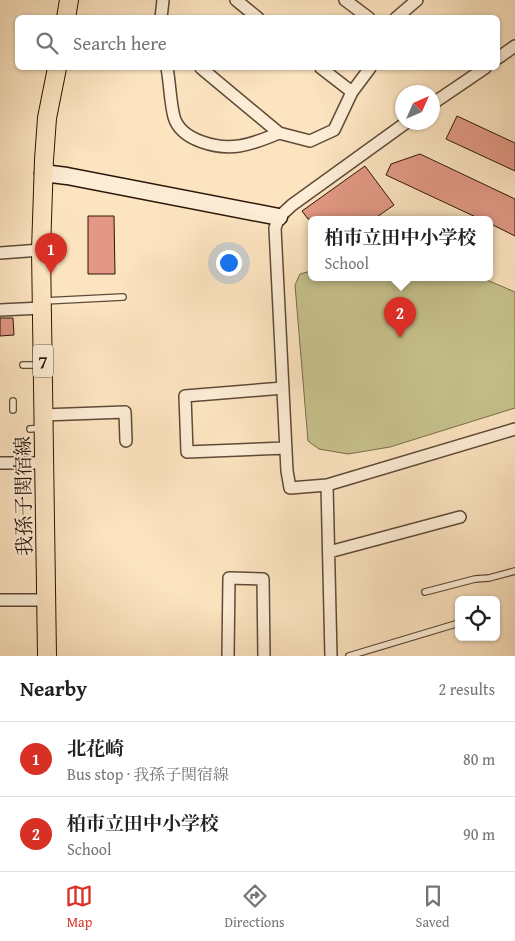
<!DOCTYPE html>
<meta charset="utf-8">
<style>
body{margin:0;font-family:"Gentium Book Plus","Noto Serif JP",serif;background:#f2f2f2;color:#202124}
.controls{position:absolute;right:15px;bottom:15px;display:grid;overflow:hidden;border-radius:8px;box-shadow:0 1px 4px #0004}
.controls button{width:45px;height:45px;display:grid;place-items:center;padding:0;border:0;border-bottom:1px solid #e0e0e0;background:#fff;color:#202124;font:25px sans-serif}
.compass{position:absolute;left:395px;top:85px;width:45px;height:45px;border-radius:50%;background:#fff;box-shadow:0 1px 4px #0004;rotate:45deg}
.you{position:absolute;left:228px;top:262px;width:18px;height:18px;margin:-12px;border:4px solid #fff;border-radius:50%;background:#1a73e8;box-shadow:0 0 0 8px #1a73e833}
.badge{display:grid;place-items:center;width:32px;height:32px;border-radius:50%;background:#d93025;color:#fff;font-size:16px;font-weight:700}
.pin{position:absolute;translate:-50% -41px;filter:drop-shadow(0 1px 2px #0008)}
.pin::after{content:'';position:absolute;top:26px;width:18px;height:15px;background:inherit;clip-path:polygon(0 0,100% 0,50% 100%)}
.popup{position:absolute;left:308px;top:216px;width:185px;height:65px;box-sizing:border-box;display:grid;place-content:center;border-radius:8px;background:#fff;filter:drop-shadow(0 1px 4px #0005);font-size:16px;white-space:nowrap;color:#757577}
.popup b{font-size:19px;color:#202124}
.popup::after{content:'';position:absolute;left:50%;top:100%;margin-left:-10px;border:10px solid transparent;border-top-color:#fff}
.list{margin:0;padding:0;list-style:none}
h2{display:flex;justify-content:space-between;align-items:center;height:65px;margin:0;padding:0 20px;font-size:21px}
h2 small{font-size:16px;font-weight:400;color:#757577}
.list li{display:grid;grid-template-columns:32px 1fr auto;gap:15px;align-items:center;box-sizing:border-box;height:75px;padding:0 20px;border-top:1px solid #e0e0e0}
.list b{display:block;font-size:19px;white-space:nowrap}
.list p{margin:0;font-size:16px;white-space:nowrap;color:#757577}
.list em{font-size:16px;font-style:normal;color:#757577}
.icon{flex:none;width:28px;height:28px;fill:none;stroke:currentColor;stroke-width:2;stroke-linecap:round;stroke-linejoin:round}
.map{position:relative;flex:none;width:515px;height:656px;overflow:hidden}
.search{position:absolute;background:#fff;box-shadow:0 1px 4px #0004;left:15px;right:15px;top:15px;height:55px;display:flex;align-items:center;gap:12px;box-sizing:border-box;padding:0 18px;border-radius:8px;color:#757577;font-size:19px}
.sheet{height:215px;background:#fff}
nav{display:flex;justify-content:space-around;align-items:center;box-sizing:border-box;height:70px;border-top:1px solid #e0e0e0;background:#fff;font-size:14px;color:#757577}
nav a{display:grid;justify-items:center;gap:2px}
nav .on{color:#d93025}
.map>svg:first-child{display:block}
.green{fill:#c7c28d;stroke:#796c4b}
.building{fill:#e29884;stroke:#2b1609}
.lines{fill:none;stroke-linecap:round;stroke-linejoin:round}
.lane-casing{stroke:#5f4a37;stroke-width:8}
.street-casing{stroke:#5f4a37;stroke-width:14}
.secondary-casing{stroke:#2b1609;stroke-width:19}
.primary-casing{stroke:#2b1609;stroke-width:20}
.lane{stroke:#fdedd6;stroke-width:5.5}
.street{stroke:#fdedd6;stroke-width:11}
.secondary{stroke:#fdedd6;stroke-width:16}
.primary{stroke:#fce4c0;stroke-width:18}
.labels{text-anchor:middle;dominant-baseline:central;stroke-width:4;stroke-linejoin:round;paint-order:stroke}
.shield{fill:#fdedd6;stroke:#6a5646;stroke-width:1}
.shield-label{font-size:19px;font-weight:bold;fill:#2b1609}
.street-label{font-size:20px;fill:#2b1609;stroke:#fdedd6}
</style>
<div class="map">
<svg width="515" height="656" viewBox="0 0 515 656">
<rect width="100%" height="100%" fill="#fce4c0"/>
<filter id="stains"><feTurbulence type="fractalNoise" baseFrequency=".004" numOctaves="4"/><feColorMatrix values="0 0 0 0 .2 0 0 0 0 .09 0 0 0 0 .02 0 0 0 .5 -.17"/></filter>
<radialGradient id="worn" r=".72"><stop offset=".6" stop-color="#630" stop-opacity="0"/><stop offset="1" stop-color="#630" stop-opacity=".3"/></radialGradient>
<!-- green -->
<path class="green" d="M311 271V277H480L515 292V408L390 447 348 454 319 449 308 441 295 285 300 274Z"/>
<!-- building -->
<path class="building" d="M457 116 515 143V171L446 139Z
M420 154 515 199V236L489 223V219H480L386 175 391 164Z
M365 166 394 205 374 219H308L302 211Z
M88 216H114L115 274H88Z
M0 318H13L14 335 0 336Z"/>
<g class="lines">
<!-- lane casing -->
<g class="lane-casing">
<path id="lane" d="M44 301 123 297
M23 365H41
M13 410V401
M30 429 42 428
M425 592 475 579 489 578 515 571
M349 656 459 623"/>
</g>
<!-- street casing -->
<g class="street-casing">
<path id="street" d="M236 0 258 18
M345 0 369 18
M161 18 163 0
M396 18 417 0
M498 58 515 46
M167 68C170 84 170 101 174 117 181 141 218 149 239 146 253 144 267 138 279 133
M201 68 279 133 310 141 334 130 352 92 370 68
M321 68 352 92
M432 104 485 68
M407 122 292 205 279 217 275 228 287 471 290 488 327 485 515 429
M0 253 41 250
M0 310 42 308
M283 388 185 396 187 452 286 448
M43 415 125 412 126 441
M0 463H44
M327 485 331 656
M329 552 460 517
M0 600H46
M228 656 229 578 263 579 264 656"/>
</g>
<!-- secondary casing -->
<g class="secondary-casing">
<path id="secondary" d="M43 173 67 176 279 217"/>
</g>
<!-- primary casing -->
<g class="primary-casing">
<path id="primary" d="M66 18 69 0
M47 656 41 250 44 160 47 118 57 68"/>
</g>
<!-- lane -->
<use href="#lane" class="lane"/>
<!-- street -->
<use href="#street" class="street"/>
<!-- secondary -->
<use href="#secondary" class="secondary"/>
<!-- primary -->
<use href="#primary" class="primary"/>
</g>
<g class="labels">
<!-- shield labels -->
<rect class="shield" x="33" y="344.5" width="20" height="33" rx="4"/>
<g class="shield-label">
<text x="43" y="361">7</text>
</g>
<!-- street labels -->
<g class="street-label">
<text transform="translate(23 496) rotate(-91)">我孫子関宿線</text>
</g>
</g>
<rect width="100%" height="100%" filter="url(#stains)"/>
<rect width="100%" height="100%" fill="url(#worn)"/>
</svg>
<div class="controls">
<button><svg class="icon" aria-label="locate" viewBox="0 0 24 24"><circle cx="12" cy="12" r="6"/><path d="M12 2v4M12 18v4M2 12h4M18 12h4"/></svg></button>
</div>
<svg class="compass" viewBox="-18 -18 36 36"><path d="M0-13l5 13h-10z" fill="#e53935"/><path d="M0 13l5-13h-10z" fill="#757577"/></svg>
<div class="you"></div>
<div class="pin badge" style="left:51px;top:274px">1</div>
<div class="pin badge" style="left:400px;top:338px">2</div>
<div class="popup"><b>柏市立田中小学校</b>School</div>
<div class="search"><svg class="icon" aria-label="search" viewBox="0 0 24 24"><circle cx="10" cy="10" r="6"/><path d="M15 15l6 6"/></svg>Search here</div>
</div>
<section class="sheet">
<h2>Nearby<small>2 results</small></h2>
<ul class="list">
<li><span class="badge">1</span><div><b>北花崎</b><p>Bus stop · 我孫子関宿線</p></div><em>80 m</em></li>
<li><span class="badge">2</span><div><b>柏市立田中小学校</b><p>School</p></div><em>90 m</em></li>
</ul>
</section>
<nav>
<a class="on"><svg class="icon" aria-label="map" viewBox="0 0 24 24"><path d="M3 6l6-2 6 2 6-2v14l-6 2-6-2-6 2zM9 4v14M15 6v14"/></svg>Map</a>
<a><svg class="icon" aria-label="directions" viewBox="0 0 24 24"><path d="M12 3l9 9-9 9-9-9zM9 14v-3h6M13 9l2 2-2 2"/></svg>Directions</a>
<a><svg class="icon" aria-label="saved" viewBox="0 0 24 24"><path d="M7 4h10v16l-5-4-5 4z"/></svg>Saved</a>
</nav>
